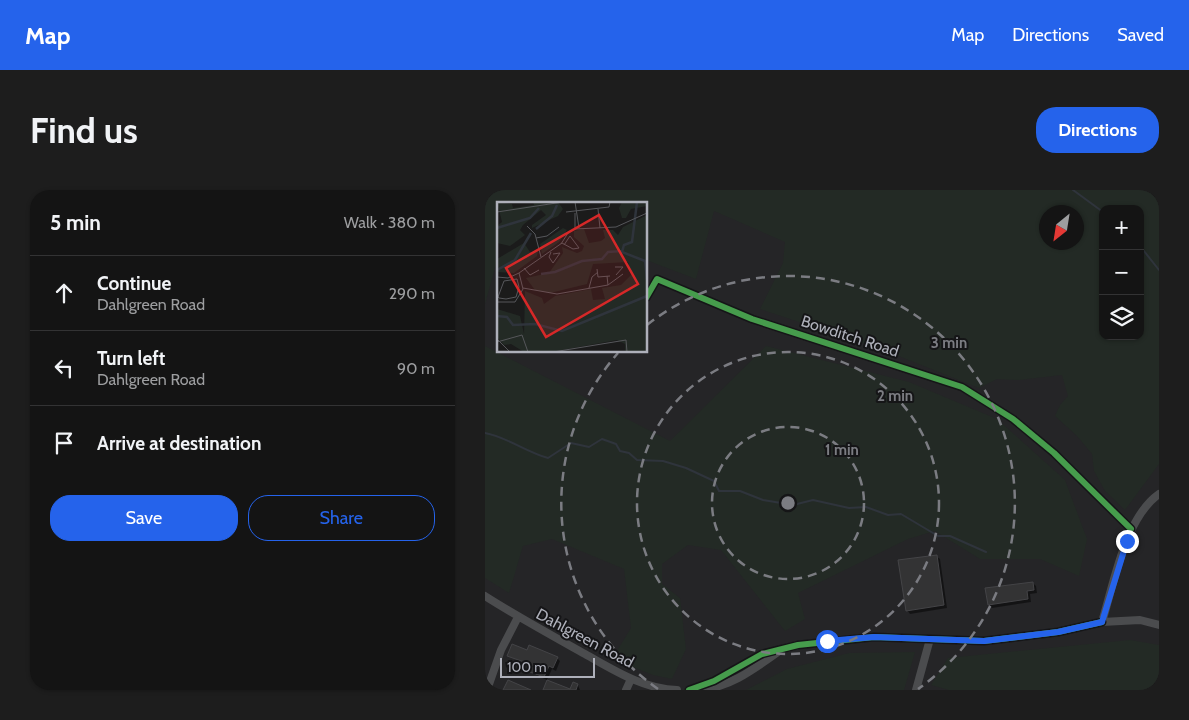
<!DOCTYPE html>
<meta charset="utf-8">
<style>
body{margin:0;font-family:Cabin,sans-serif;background:#1d1d1d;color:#f1f3f6}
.controls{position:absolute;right:15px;top:15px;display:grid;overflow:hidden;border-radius:10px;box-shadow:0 1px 4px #0004}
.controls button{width:45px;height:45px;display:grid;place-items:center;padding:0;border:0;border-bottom:1px solid #333334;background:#141414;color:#f1f3f6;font:25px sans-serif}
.compass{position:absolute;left:554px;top:15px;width:45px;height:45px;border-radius:50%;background:#141414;box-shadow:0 1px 4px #0004;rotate:210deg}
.scale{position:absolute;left:15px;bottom:12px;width:95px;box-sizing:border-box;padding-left:5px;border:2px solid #aeb0ba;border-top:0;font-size:14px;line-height:18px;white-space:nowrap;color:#aeb0ba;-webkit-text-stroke:4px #151517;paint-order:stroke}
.stop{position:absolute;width:15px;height:15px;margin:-11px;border:4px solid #2563eb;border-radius:50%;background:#fff}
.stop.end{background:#2563eb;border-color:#fff;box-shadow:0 1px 5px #0008}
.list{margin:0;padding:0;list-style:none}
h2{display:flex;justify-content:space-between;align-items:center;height:65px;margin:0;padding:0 20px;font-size:21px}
h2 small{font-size:16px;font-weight:400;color:#9d9ea0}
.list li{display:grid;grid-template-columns:32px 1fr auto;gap:15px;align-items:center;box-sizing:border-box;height:75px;padding:0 20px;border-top:1px solid #333334}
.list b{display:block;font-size:19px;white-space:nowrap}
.list p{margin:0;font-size:16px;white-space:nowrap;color:#9d9ea0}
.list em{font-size:16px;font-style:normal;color:#9d9ea0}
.actions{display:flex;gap:10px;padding:15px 20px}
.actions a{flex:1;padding:11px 0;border:1px solid #2563eb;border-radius:20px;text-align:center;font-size:18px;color:#2563eb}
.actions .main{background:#2563eb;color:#fff}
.icon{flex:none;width:28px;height:28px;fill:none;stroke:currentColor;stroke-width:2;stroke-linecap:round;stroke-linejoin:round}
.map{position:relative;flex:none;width:674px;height:500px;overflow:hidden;border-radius:20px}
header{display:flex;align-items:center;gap:30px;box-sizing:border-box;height:70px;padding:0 25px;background:#2563eb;color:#fff}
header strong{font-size:24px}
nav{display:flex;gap:28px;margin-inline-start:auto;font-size:18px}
.intro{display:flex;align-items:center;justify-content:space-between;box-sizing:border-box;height:120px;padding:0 30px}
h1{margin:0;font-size:35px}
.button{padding:12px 22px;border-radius:20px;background:#2563eb;color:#fff;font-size:18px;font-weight:700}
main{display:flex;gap:30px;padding:0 30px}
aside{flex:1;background:#141414;border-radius:20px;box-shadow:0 1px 4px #0004}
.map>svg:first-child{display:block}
.built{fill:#252527;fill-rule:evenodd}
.green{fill:#232a25;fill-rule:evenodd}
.shadow{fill:#0007}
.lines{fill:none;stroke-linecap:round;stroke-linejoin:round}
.stream{stroke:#2f343c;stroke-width:2}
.building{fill:#333334;stroke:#444447}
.minor{stroke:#4b4c4e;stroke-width:8}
.cycleway-casing{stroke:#151517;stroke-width:9}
.cycleway{stroke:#469c4c;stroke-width:6}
.route{stroke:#2563eb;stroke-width:6}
.ring{fill:none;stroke:#7b7c82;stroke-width:2.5;stroke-dasharray:9 6}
.labels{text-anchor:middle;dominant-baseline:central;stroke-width:4;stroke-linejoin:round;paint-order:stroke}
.street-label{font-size:16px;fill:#aeb0ba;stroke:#151517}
.inset-river{fill:none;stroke:#2f343c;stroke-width:2.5}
.inset-road{fill:none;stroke:#56575b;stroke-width:1}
.view{fill:#d62828;fill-opacity:0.15;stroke:#d62828;stroke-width:2.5}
.inset-edge{fill:none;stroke:#aeb0ba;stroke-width:2.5}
.centre{fill:#7b7c82;stroke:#151517;stroke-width:2.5}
.ring-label{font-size:15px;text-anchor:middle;font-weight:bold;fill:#7b7c82;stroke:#151517;stroke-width:4;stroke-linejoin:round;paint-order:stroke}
</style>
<header>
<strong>Map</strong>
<nav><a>Map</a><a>Directions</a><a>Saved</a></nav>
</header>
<div class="intro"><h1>Find us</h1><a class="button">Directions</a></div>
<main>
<aside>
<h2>5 min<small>Walk · 380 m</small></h2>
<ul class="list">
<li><svg class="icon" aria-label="ahead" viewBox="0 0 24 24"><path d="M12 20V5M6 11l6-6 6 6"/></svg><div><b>Continue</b><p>Dahlgreen Road</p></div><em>290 m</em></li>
<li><svg class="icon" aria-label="left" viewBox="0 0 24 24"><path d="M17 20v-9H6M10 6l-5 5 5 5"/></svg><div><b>Turn left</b><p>Dahlgreen Road</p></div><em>90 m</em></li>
<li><svg class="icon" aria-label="arrive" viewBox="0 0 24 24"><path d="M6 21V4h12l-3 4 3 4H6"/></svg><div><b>Arrive at destination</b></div></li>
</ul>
<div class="actions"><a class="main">Save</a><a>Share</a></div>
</aside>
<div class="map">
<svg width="674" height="500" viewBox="0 0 674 500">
<rect width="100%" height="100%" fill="#1b1b1b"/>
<!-- built -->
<path class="built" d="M0 0H674V500H0ZM14 14H161V161H14ZM618 19H655V146H618ZM562 22H592V52H562Z"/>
<!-- green -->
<path class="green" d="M0 0H674V274L640 320 620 301 609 281 607 264 592 246 570 226 575 215 583 206 577 185 534 190 512 189 494 198 396 159 275 119 298 73 300 52 229 21 211 89 161 70V14H14V73L11 74 0 114ZM618 19H655V146H618ZM592 22V52H562V22Z
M0 156 185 251 281 156 424 192 512 229 580 290 602 349 594 386 555 369H495L450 341 423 349 313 403 320 429 300 441 236 360 203 355 177 374V394L195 408 201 459 187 489 168 485 127 469 146 438 139 379 67 349 38 356 24 403 0 388Z
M645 450 674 455V500H464L446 495 463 468Z
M430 462 419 500H261L302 479 364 463Z"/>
<!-- shadow -->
<path class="shadow" d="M451 366 455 369 462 418 425 424 422 420Z
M548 393 551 396 552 403 545 404 546 412 507 418 504 414Z
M42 462 72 468 75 471 71 481 67 479 62 490 47 483 44 480 46 475 24 466Z
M93 495 95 500H86Z"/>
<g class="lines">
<!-- stream -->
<path class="stream" d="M588 0 618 22
M655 56 674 80
M0 243C22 247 41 262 63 268L86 253 104 257 117 249 131 254 135 261 144 263 152 270 178 271 201 278 229 291 234 301H255L278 310 308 315 328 310 364 318 381 317 403 325 416 324 453 346H465L501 362"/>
</g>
<!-- building -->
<path class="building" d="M452 365 459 415 421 421 413 370Z
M548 392 549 400 542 401 543 409 503 415 500 398Z
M27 454 42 460 44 455 73 467 68 478 64 476 59 487 42 481 45 474 22 466Z
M23 490 46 500H18Z
M62 490 85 499 88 492 93 494 91 500H58Z"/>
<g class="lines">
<!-- minor -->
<path class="minor" d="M161 108 172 89 267 129 477 197 528 229 569 263 646 339
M674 304C640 328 629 393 617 432L655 430 674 435
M0 406C33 427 66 445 100 464 129 480 158 499 192 500
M2 500 16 460 33 427
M141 500 146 489
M204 500 229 491 277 464 313 455 389 447 499 451 573 442 617 432
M214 500C244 498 269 479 293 462
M431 500 445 449"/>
<!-- cycleway casing -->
<g class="cycleway-casing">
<path id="cycleway" d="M161 108 172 89 267 129 477 197 528 229 569 263 646 339
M204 500 229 491 277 464 313 455 389 447 499 451 573 442 617 432"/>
</g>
<!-- cycleway -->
<use href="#cycleway" class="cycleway"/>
</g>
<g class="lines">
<!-- route -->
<path class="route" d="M342 451 389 447 499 451 573 442 617 432 642 351"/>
</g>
<!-- distance rings -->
<g class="ring">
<circle cx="303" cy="313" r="76"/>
<circle cx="303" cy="313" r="151"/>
<path d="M173 499A227 227 0 0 1 133 163M162 135A227 227 0 1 1 433 499"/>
</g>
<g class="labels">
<!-- street labels -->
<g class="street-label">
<text transform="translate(365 146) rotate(18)">Bowditch Road</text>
<text transform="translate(100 448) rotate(28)">Dahlgreen Road</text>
</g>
</g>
<!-- overview -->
<g transform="translate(12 12)">
<rect width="150" height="150" fill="#1b1b1b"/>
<path d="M0 0 15 2 16 6 37 3 36 0H61L66 7 61 14 35 26V23L49 13 44 8 26 23 23 28 28 33 13 44 0 41V24L5 20ZM125 0H150V4L134 7 129 16H125L122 6ZM150 13V150H128V142L120 138 54 150H27L14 142 7 143 0 135V107L23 114 27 132 28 89 45 96 47 102 58 94 94 87 96 98 108 97 105 86 124 83 134 73 131 60 96 62 90 82 53 91 38 88 29 76 52 71 66 51 65 45 80 51 85 49 87 44 77 35V29L87 27 92 41 104 39 108 36 106 28H116L121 33 126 25ZM66 26 70 28 62 40 45 52 43 42ZM27 41 33 50 41 49 40 54 17 71 0 70V57Z" fill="#232a25"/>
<path class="inset-river" d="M140 0 135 40 127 43 125 50 148 59 150 77M0 26 33 16 42 6M39 27 55 14 60 3M0 68 18 58 34 31M44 72 58 70 85 59 105 57 111 50 125 49M0 114 10 115 16 123 38 122 65 129 150 94"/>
<path class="inset-road" d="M78 0 82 26M101 7 103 26M0 10 66 0M69 10 112 5 113 0M78 11V27M30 24 38 32 44 55M39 36 50 34 62 25M65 41 76 47 82 46 73 34 67 43M64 42 71 31 78 27 119 25 150 11M54 50 52 55 56 61 63 51 56 52M118 65H126L119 73M27 66 33 73 42 68M100 67 101 75 113 74M22 71 65 41M0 75 11 76 22 71 26 87 18 100H0M111 83 126 72M26 86 60 92 111 83 110 74M92 86 95 75 101 70M0 94H1V95L2 96 9 97 19 95 22 85 20 77 7 79 1 95M0 137 13 150M0 140 25 133 31 150M56 150 129 138 130 150M101 150H119"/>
<path class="view" d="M102 13 141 82 49 135 9 66Z"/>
<rect width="150" height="150" class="inset-edge"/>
</g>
<circle cx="303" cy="313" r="8" class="centre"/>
<g class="ring-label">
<text x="464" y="158">3 min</text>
<text x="410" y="211">2 min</text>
<text x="357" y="265">1 min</text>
</g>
</svg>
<div class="controls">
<button>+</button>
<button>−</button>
<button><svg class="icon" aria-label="layers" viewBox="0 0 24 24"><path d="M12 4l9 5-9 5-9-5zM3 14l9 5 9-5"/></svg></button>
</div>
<svg class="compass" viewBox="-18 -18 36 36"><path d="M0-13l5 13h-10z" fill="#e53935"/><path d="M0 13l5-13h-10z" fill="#9d9ea0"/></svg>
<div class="scale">100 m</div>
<div class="stop" style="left:342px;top:451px"></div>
<div class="stop end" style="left:642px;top:351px"></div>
</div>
</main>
